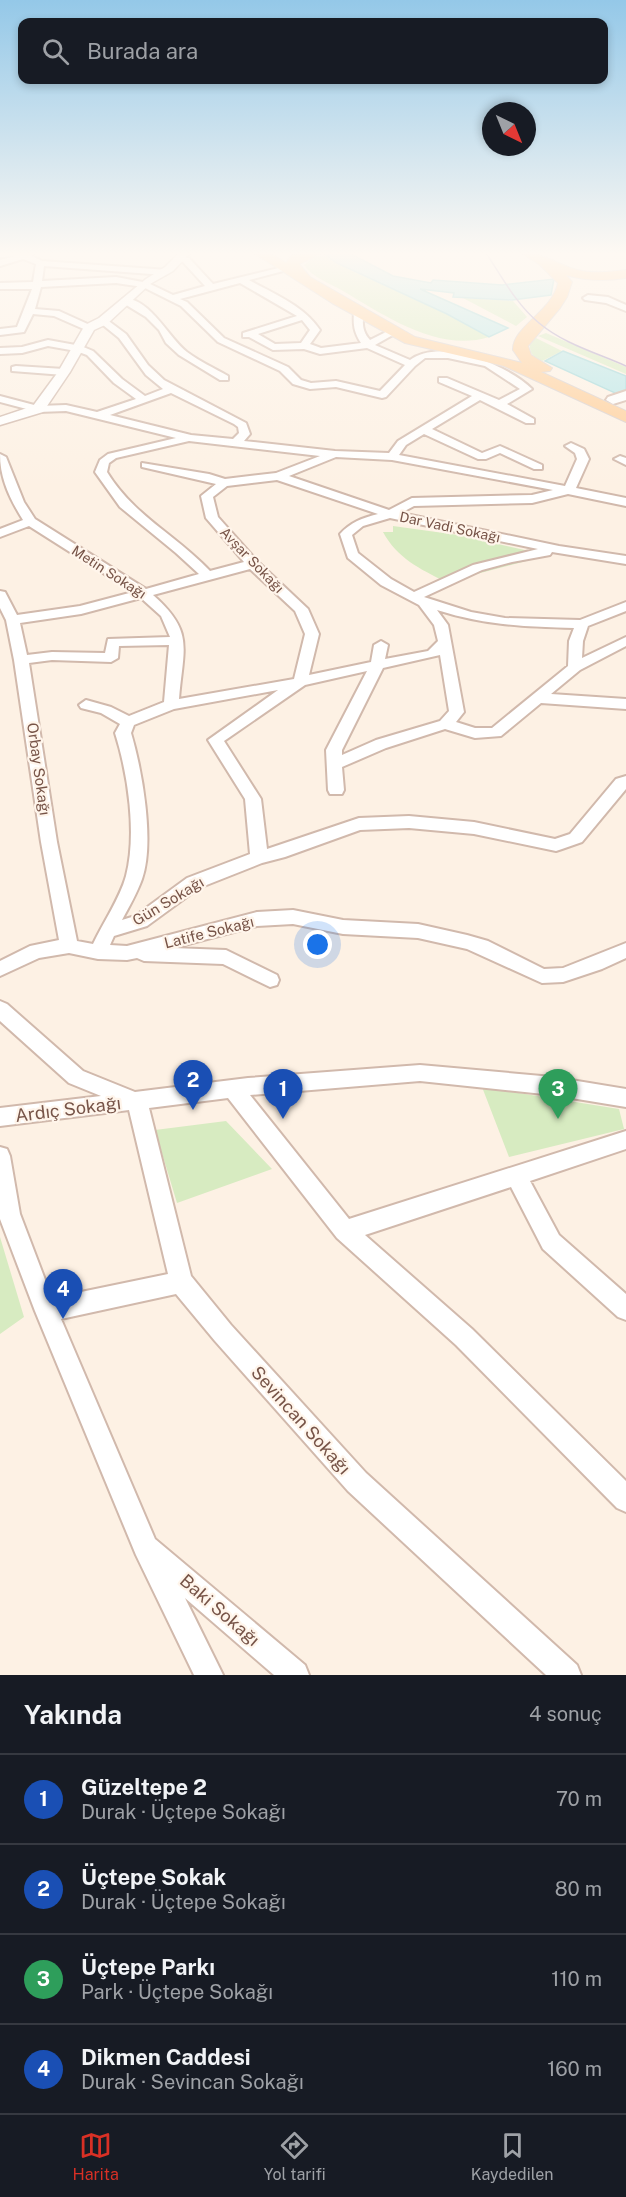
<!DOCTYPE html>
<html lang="tr">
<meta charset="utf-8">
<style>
body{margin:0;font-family:"Public Sans",sans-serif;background:#242831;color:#f1f3f6}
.compass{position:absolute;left:482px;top:102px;width:54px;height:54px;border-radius:50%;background:#171b24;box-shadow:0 3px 9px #0003;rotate:137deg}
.you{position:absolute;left:318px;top:945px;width:21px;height:21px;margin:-15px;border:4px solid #fff;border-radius:50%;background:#1a73e8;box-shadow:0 0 0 9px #1a73e833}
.badge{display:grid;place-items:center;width:39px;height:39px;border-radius:50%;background:#d93025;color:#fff;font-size:20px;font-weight:700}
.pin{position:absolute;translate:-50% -50px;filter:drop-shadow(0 2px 3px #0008)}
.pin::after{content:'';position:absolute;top:32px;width:21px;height:18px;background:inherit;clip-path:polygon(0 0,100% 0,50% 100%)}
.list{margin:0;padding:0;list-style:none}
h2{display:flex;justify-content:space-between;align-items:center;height:78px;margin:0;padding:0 24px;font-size:26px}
h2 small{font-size:20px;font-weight:400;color:#9ea1a6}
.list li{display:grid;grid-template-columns:39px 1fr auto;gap:18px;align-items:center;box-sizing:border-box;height:90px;padding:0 24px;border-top:2px solid #363941}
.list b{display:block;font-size:22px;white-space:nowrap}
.list p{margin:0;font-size:20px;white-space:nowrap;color:#9ea1a6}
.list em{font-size:20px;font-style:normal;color:#9ea1a6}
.icon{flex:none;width:33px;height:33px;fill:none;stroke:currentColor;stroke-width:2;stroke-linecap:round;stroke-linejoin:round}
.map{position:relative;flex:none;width:626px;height:1675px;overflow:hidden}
.search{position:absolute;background:#171b24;box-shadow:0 3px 9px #0003;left:18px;right:18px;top:18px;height:66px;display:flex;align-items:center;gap:15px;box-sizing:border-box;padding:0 21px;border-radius:12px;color:#9ea1a6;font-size:22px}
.sheet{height:438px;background:#171b24}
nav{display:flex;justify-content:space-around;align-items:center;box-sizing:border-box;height:84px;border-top:2px solid #363941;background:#171b24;font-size:16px;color:#9ea1a6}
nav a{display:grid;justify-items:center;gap:3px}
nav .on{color:#d93025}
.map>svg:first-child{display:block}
.green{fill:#d7ebc1}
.water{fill:#b7e6e8;stroke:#9dd7da;stroke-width:1.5}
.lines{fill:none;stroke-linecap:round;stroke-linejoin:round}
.minor-casing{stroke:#d1b9ac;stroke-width:4}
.tertiary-casing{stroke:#d1b9ac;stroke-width:3}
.secondary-casing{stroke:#d4b8a9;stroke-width:4}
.primary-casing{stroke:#d9cfcc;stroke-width:2}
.minor{fill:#fff;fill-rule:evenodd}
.tertiary{fill:#fff;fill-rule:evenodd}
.secondary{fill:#fff;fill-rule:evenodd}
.primary{fill:#fece99;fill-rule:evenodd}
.tram{stroke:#b2a2c7;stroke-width:1.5}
.labels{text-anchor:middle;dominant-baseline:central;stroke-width:4.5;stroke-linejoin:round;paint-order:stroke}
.far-street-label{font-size:14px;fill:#775448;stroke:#fff5eb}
.street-label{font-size:15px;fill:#775448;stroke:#fff5eb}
.near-street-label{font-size:18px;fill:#775448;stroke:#fff5eb}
</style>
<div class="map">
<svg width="626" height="1675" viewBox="0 0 626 1675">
<rect width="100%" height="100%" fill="#fdf1e4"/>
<!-- green -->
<path class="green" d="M325 255 348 269 447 314 489 337C438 353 384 315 343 291 331 284 312 277 304 265L314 257Z
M463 298 513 301 527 317 516 326Z
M546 333 626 367V374L538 336Z
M536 338 562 351 542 361C533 358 529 353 530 343Z
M393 526 458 535 542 554V557L446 582C420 569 397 558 383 532H393Z
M482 1087 619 1109 624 1129 509 1157Z
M226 1121 272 1169 177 1203 155 1130Z
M0 1237 24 1317 0 1334Z"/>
<!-- water -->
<path class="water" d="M323 253H349L393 276 431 283 433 280 502 285 554 279 551 295 512 300 453 297 454 293 420 289 508 328 489 337 447 314 337 263Z
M563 351 626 376V398L545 361Z"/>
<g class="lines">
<!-- minor casing -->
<g class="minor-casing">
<path id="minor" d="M18 253H26L42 261 168 270 169 272 165 275 44 266 42 281 116 277 148 283 173 295 205 286 183 262 177 260V256L189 258 213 284 287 266V270L249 280C274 294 303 305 320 330L310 344 321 348 361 343C354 332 353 325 354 312L359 309 364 312C362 323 362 331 370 340L390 330 398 332 375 345 410 360C440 337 508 365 532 389L507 404 534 419V423H526L480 400 432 429 482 453 500 446 542 465V469H534L500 453 486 459H478L424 434 406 445 399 455 565 486 577 459 575 453 565 446 571 443 584 449 589 459 576 488 626 498V506L568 494 532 503 414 506 401 513 559 546 626 556V564L552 552 550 555 512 562 482 570 424 597 471 612 505 618 580 620 626 602V611L588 626 583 641 582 658 626 637V646L580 670 551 694 626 699V709L541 703 501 736 475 738 445 729 386 748 342 767 344 790 342 794H330L328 790 326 750 367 671 305 685 224 741 261 799 267 849 359 818 409 816 474 822 555 839 570 834 616 779 626 776V789L582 842 562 849 556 851 474 834 409 828 360 830 285 857 262 863 199 888 147 926 114 936 110 945 127 946 257 912 293 910 343 920 418 924 467 935 488 941 544 969 563 968 626 943V958L602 969 563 982 542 983 467 949 418 938 343 934 293 924 257 926 173 948 226 950 277 975 279 980 277 985 270 987 223 964 144 961 137 958 127 960 98 959 69 953 39 958 0 976V961L30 946 59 940 41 842 14 660 6 620 0 608V591L5 592 17 615 80 606 133 592 29 526 0 537V529L23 520C10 499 0 479 0 454L6 457 24 502 35 519 146 589 199 574 176 553 120 507 95 472 100 460 108 454 176 438 66 411 38 412 0 402V396L38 406 66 405 97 412 136 399 114 383 87 355 76 351 48 346 22 353 0 354V348L22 347 48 340 81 346 93 351 122 379 145 396 163 389 146 375 119 338 98 321 106 319 126 334 148 365 164 380 246 423 250 434 244 441 335 451 389 453 398 441 472 396 439 382V378H447L499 400 520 389 485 366 448 358H425L415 366 386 397 382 398 336 387 310 389 293 384 280 371 218 342 181 306 143 287 116 283 41 287 35 309 59 311 92 326V330H86L54 316 33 314 24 332 0 335V329L17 327 32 289H0V283L33 282 36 264 23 259 0 266V260L19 255ZM240 283 297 316 243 333V337H249L273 350 304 349 320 354 367 348 405 365 380 391 336 381 311 383 301 380 288 367 224 338 187 302 180 299ZM302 320 310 330 301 343 275 344 258 334ZM171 393 234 424 238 427 239 433 233 439 191 435 110 415ZM189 441 320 456 276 473 225 479 209 474 142 463V467L216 484 201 496 206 518 244 562 210 571C176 535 134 516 107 472L109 463 116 458ZM336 457 392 460 553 490 532 495 412 498 389 510 289 476ZM277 480 378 514C362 518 351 522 340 534L348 558 381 585 419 605 434 625 438 641 428 651 385 659 388 645 381 641 374 645 371 662 309 675 319 634 308 609 257 561 218 517 213 497 227 486ZM390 518 538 549 473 565 414 592 391 579 358 553 352 535 363 526ZM250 569 295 611 305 634 294 679 179 699C183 648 195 632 153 595ZM141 598 161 616 170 637 108 639 105 653 52 652 27 655 20 623 81 614ZM437 610C484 625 525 627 574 628L569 641 568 666 492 728H475L456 722 464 712 448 625ZM169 645 164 702 129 716 111 707 86 700 79 705 81 708 101 713 120 724 115 733C128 774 137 834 126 876 120 898 103 923 93 944L77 941 57 842 29 663 52 660 111 662 118 658 119 646ZM440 655 449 711 440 721 376 740 342 755V750L383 668ZM278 690 208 740 245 799 250 854 187 878 135 916 122 920C129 907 137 893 142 879 155 842 142 770 131 733L134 725 174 709Z
M588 295 608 297 626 305V311L606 303 585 300 583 298Z
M123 299C149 296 169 339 187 352 199 361 214 368 228 376V380H220L179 355 166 343 159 330 146 317 123 303Z
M16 366 64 369 69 372 64 375 12 371V367Z
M620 456 626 458V465L614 459Z
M0 1001 7 1004 83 1071 135 1092 248 1078 420 1065 553 1077 626 1089V1107L553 1095 420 1081 250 1095 349 1219 626 1131V1149L530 1181 559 1235 626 1294V1320L618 1317 543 1249 511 1187 365 1235 472 1329 626 1481V1512L617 1508 456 1345 337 1238 228 1098 149 1108 191 1276 231 1325 366 1473 577 1665 581 1675H546L348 1491 215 1341 176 1294 61 1319 155 1539 305 1665 309 1675H274L185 1598 223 1675H194L136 1555 35 1311 0 1219V1147L7 1149 10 1156 20 1214 52 1298 168 1274 129 1110 0 1126V1108L101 1096 69 1083 0 1021Z"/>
</g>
<!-- tertiary casing -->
<g class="tertiary-casing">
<path id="tertiary" d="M0 253H35L30 256 0 257Z
M179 253H190L173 271 150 284 107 324 94 330 70 372 43 412 0 425V417L33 406 58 372 85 325 99 318 146 279 165 267Z"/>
</g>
<!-- secondary casing -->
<g class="secondary-casing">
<path id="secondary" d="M626 391V400L613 404 606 400 608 397Z"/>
</g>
<!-- primary casing -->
<g class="primary-casing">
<path id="primary" d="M254 253H270L286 263 292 255 322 253 299 264 310 277 415 337 522 363 513 350C512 327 553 311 558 283L540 265 522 253C545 253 556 264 577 270 593 274 610 272 626 270V278C605 281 586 281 566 275L572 282 567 297 560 308 528 346 531 355 552 368 550 371 541 372 626 411V422L504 366 405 343 332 303Z"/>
</g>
<!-- minor -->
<use href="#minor" class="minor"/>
<!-- tertiary -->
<use href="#tertiary" class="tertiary"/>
<!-- secondary -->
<use href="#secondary" class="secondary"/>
<!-- primary -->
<use href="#primary" class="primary"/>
<!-- tram -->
<path class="tram" d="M486 253C502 277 516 304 539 323 564 344 597 353 626 366"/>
</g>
<!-- sky -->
<linearGradient id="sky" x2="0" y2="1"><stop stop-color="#94c8e8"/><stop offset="0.52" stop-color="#fef9f3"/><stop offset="1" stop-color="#fef9f3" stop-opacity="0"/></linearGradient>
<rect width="626" height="487" fill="url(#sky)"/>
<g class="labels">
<!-- far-street labels -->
<g class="far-street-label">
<text transform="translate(450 527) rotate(12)">Dar Vadi Sokağı</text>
<text transform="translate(252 560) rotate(46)">Avşar Sokağı</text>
<text transform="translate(109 572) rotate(33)">Metin Sokağı</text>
</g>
<!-- street labels -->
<g class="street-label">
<text transform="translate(39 769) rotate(82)">Orbay Sokağı</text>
<text transform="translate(168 901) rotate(-31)">Gün Sokağı</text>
<text transform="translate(209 932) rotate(-14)">Latife Sokağı</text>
</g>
<!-- near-street labels -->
<g class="near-street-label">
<text transform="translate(68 1109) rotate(-7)">Ardıç Sokağı</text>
<text transform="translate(301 1420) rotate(48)">Sevincan Sokağı</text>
<text transform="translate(220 1610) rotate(41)">Baki Sokağı</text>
</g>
</g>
</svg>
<svg class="compass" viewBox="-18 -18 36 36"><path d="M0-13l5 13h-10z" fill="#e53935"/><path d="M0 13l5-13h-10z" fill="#9ea1a6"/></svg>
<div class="you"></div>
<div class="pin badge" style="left:283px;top:1119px;background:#1a4fb4">1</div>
<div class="pin badge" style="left:193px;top:1110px;background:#1a4fb4">2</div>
<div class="pin badge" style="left:558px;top:1119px;background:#2e9e5b">3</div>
<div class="pin badge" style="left:63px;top:1319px;background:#1a4fb4">4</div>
<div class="search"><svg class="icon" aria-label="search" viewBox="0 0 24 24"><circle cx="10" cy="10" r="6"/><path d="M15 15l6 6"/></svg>Burada ara</div>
</div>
<section class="sheet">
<h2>Yakında<small>4 sonuç</small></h2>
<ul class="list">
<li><span class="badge" style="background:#1a4fb4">1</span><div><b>Güzeltepe 2</b><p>Durak · Üçtepe Sokağı</p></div><em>70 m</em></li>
<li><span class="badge" style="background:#1a4fb4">2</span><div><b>Üçtepe Sokak</b><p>Durak · Üçtepe Sokağı</p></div><em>80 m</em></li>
<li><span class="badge" style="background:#2e9e5b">3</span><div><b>Üçtepe Parkı</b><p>Park · Üçtepe Sokağı</p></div><em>110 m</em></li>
<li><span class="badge" style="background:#1a4fb4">4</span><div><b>Dikmen Caddesi</b><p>Durak · Sevincan Sokağı</p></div><em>160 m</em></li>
</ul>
</section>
<nav>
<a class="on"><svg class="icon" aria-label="map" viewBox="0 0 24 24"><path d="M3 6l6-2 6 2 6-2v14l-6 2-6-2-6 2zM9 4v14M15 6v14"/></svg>Harita</a>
<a><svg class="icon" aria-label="directions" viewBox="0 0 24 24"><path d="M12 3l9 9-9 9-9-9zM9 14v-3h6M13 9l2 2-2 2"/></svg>Yol tarifi</a>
<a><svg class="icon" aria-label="saved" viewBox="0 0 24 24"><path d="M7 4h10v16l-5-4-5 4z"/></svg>Kaydedilen</a>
</nav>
